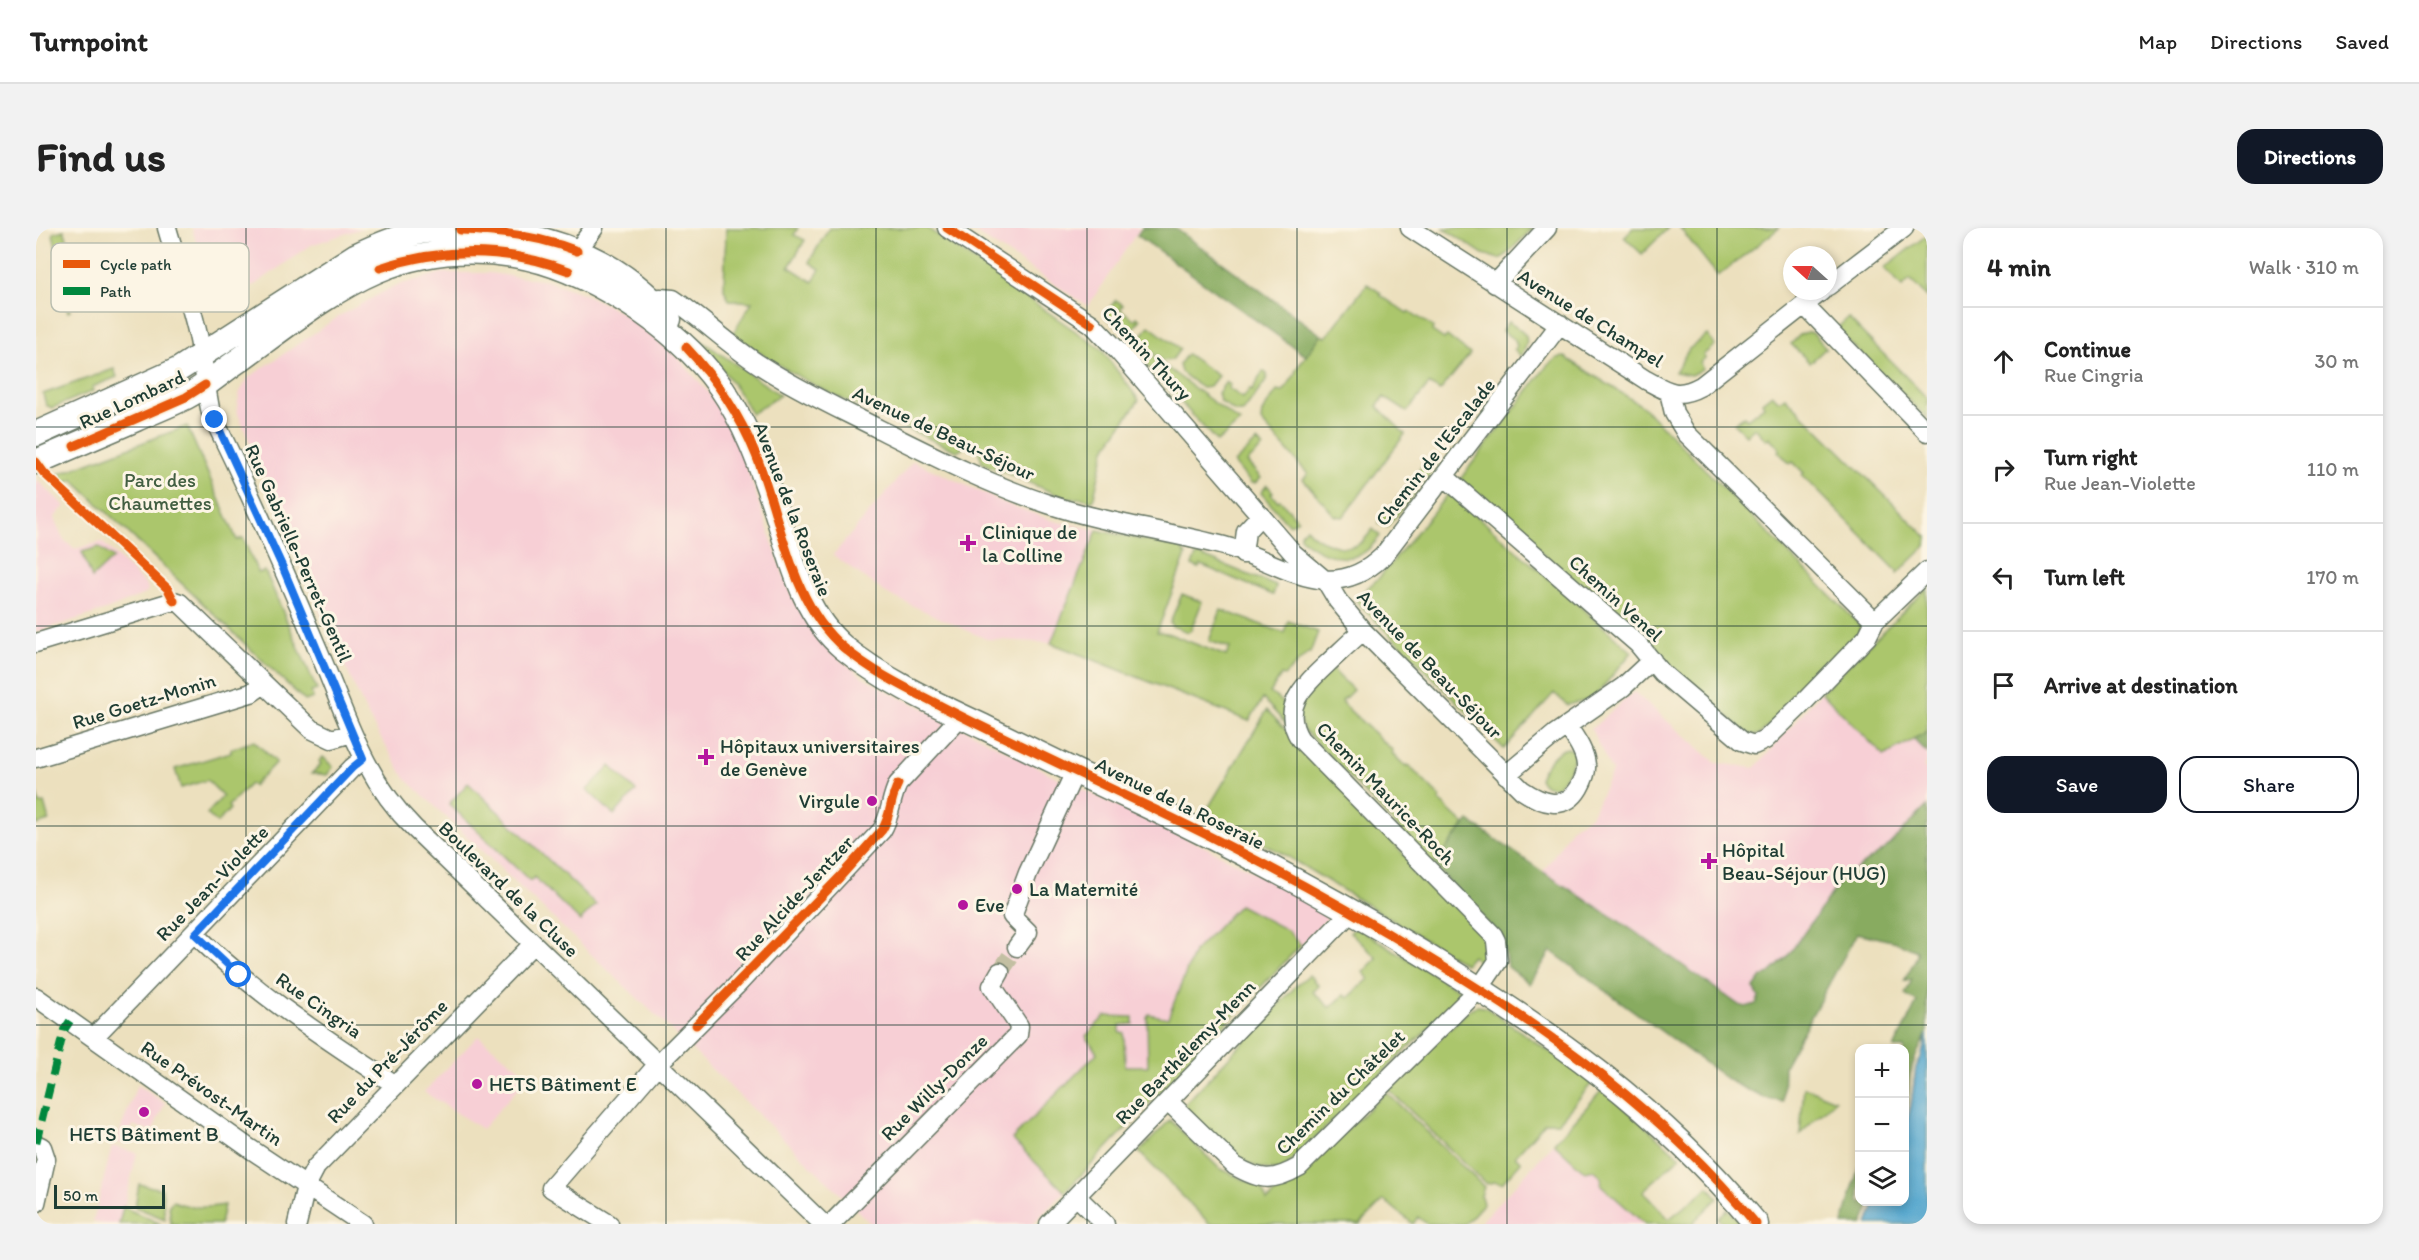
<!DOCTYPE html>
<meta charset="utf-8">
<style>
body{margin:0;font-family:Itim,sans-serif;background:#f2f2f2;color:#222}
.controls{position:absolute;right:18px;bottom:18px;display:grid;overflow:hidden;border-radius:12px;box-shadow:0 3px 9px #0003}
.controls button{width:54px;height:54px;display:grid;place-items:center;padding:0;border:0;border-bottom:2px solid #e0e0e0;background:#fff;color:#222;font:30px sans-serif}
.compass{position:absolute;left:1747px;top:18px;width:54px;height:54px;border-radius:50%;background:#fff;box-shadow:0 3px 9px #0003;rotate:291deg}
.scale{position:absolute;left:18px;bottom:15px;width:111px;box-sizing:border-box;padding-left:6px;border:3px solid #1f3d34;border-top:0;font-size:16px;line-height:21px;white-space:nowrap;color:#1f3d34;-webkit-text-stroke:4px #fcf5e5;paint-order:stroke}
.stop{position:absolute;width:18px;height:18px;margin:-14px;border:4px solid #1a73e8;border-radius:50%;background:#fff}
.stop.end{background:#1a73e8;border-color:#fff;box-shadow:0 2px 6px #0008}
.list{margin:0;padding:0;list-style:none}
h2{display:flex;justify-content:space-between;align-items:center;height:78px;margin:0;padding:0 24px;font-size:26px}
h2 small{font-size:20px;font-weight:400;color:#767676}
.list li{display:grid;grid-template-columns:39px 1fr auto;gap:18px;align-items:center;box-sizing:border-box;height:108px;padding:0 24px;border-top:2px solid #e0e0e0}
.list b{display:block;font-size:22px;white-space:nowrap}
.list p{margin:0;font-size:20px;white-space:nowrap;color:#767676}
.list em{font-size:20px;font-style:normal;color:#767676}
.actions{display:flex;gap:12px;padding:18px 24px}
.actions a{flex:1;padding:14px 0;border:2px solid #111827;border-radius:18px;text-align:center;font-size:21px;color:#111827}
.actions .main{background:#111827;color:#fff}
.icon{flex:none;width:33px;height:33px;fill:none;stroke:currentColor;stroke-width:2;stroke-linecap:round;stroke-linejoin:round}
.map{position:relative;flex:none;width:1891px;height:996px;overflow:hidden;border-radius:18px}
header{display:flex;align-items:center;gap:36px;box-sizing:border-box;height:84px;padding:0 30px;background:#fff;border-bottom:2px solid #e0e0e0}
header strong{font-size:28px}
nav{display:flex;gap:33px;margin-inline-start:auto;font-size:21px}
.intro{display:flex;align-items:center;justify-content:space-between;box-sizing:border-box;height:144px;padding:0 36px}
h1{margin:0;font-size:42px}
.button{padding:15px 27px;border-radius:18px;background:#111827;color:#fff;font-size:21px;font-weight:700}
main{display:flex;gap:36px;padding:0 36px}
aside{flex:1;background:#fff;border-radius:18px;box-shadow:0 3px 9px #0003}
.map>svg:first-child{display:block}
.built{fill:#f7cfd5}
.green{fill:#abc66c;stroke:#658250;stroke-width:1.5}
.forest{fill:#88ab60;stroke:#54744a;stroke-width:1.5}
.water{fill:#52a6ce;stroke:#387281;stroke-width:1.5}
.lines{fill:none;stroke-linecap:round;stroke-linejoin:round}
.minor-tunnel{stroke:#c3bfa2;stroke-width:18;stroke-dasharray:18 9;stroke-linecap:butt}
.minor-casing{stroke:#677664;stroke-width:21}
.major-casing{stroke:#677664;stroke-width:27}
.minor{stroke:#fff;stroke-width:18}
.major{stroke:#fff;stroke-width:24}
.quiet{stroke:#00873e;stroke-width:8;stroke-dasharray:15 8;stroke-linecap:butt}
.cycleway-casing{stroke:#fcf5e5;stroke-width:13}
.cycleway{stroke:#e8590c;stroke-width:9}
.route{stroke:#1a73e8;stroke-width:8}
.grid{fill:none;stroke:#1f3d34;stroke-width:1.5;stroke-opacity:0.55}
.poi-dot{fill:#b5179e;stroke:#fcf5e5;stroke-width:2}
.labels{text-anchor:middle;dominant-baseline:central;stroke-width:6;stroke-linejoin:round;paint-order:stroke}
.street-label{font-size:20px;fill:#1f3d34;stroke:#fcf5e5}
.park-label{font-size:20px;fill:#425f42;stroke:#fcf5e5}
.poi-label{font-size:20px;fill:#1f3d34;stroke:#fcf5e5;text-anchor:start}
.key{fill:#fcf5e5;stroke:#babeb0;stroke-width:1.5}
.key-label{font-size:16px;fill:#1f3d34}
</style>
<header>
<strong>Turnpoint</strong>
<nav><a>Map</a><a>Directions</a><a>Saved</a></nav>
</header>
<div class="intro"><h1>Find us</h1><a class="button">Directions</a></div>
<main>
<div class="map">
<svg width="1891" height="996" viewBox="0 0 1891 996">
<rect width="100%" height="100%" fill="#fcf5e5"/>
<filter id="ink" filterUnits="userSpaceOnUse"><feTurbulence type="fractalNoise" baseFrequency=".0167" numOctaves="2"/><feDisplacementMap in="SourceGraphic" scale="12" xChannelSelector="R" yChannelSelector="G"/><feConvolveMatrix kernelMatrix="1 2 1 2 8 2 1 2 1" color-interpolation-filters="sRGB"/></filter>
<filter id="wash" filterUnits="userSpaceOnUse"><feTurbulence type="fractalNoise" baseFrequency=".008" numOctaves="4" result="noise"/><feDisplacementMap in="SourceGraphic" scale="24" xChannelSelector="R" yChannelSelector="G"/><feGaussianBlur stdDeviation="1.35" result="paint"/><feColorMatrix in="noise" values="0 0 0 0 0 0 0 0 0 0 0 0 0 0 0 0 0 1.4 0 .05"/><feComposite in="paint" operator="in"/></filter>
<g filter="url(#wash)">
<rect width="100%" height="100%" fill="#ece0be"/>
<!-- built -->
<path class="built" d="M156 0H327L275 17 182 83 179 81Z
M932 0H1104L1052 78Z
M406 45H454L511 53 546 65 581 82 601 94 632 118 672 164 693 197 705 222 747 346 760 375 805 432 827 449 856 466 900 486 1024 551 1167 618 1297 684 997 996H835L651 817 369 550 333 490 285 386 202 186 201 178 204 164 212 150 305 87 358 58Z
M877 233 971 276 1018 293 1061 302 1015 415 950 411 851 366 797 327Z
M0 251 29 278 18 290 27 311 38 321 66 314 112 359 111 365 70 382 0 404Z
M1598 464 1680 535 1719 540 1785 464 1847 527 1877 511 1891 525V534L1887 538 1891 542V578L1849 621 1806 651 1751 729 1733 746 1726 749 1718 760 1723 769 1716 778 1703 777 1595 701 1507 644 1537 598 1555 588 1576 544 1555 501Z
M442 808 493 848 446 901 388 864Z
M101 857 129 875 116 904 97 897 90 917 80 914Z
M1518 915 1549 944 1558 942 1564 946 1566 952 1565 957 1609 996H1443Z
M76 918 101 925 84 996H66L57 994Z"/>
<!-- green -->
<path class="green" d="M690 0H762L758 7 769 12 753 39 777 54 784 41 773 34 793 0H891L1065 121 1103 172 1069 221 1057 273 1046 270 1032 271 946 235 942 218 930 213 926 221 921 223C849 190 758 155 697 105L716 74 693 72 688 61Z
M1408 0H1497L1469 28 1463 31 1447 26Z
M1597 0H1632L1606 26 1588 9Z
M1644 0H1743L1682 48Z
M28 2 51 66 32 70 34 83 32 84 17 5Z
M1891 7V69L1874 52 1866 59 1848 40Z
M1331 56 1345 65 1344 67 1371 85 1373 83 1397 99 1396 103 1408 111 1411 108 1434 126 1404 163 1393 156 1371 184 1348 169 1341 178 1369 206 1307 289 1299 288 1267 251 1272 246 1225 193 1226 184 1241 163 1247 164 1260 145 1259 143 1285 107 1290 109Z
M1080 72 1087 77 1084 81 1099 92 1101 89 1104 92 1095 104 1088 103 1071 90V83Z
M1812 90 1891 170V190L1800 101Z
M1472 94C1489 105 1497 108 1485 128L1478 122 1481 119 1479 112 1466 103Z
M1113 98 1144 121 1136 132 1127 133 1106 117 1104 110Z
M1772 104 1778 106 1790 120 1774 135 1755 116 1765 106Z
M1671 107 1679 117 1667 127 1669 130 1664 134 1666 141 1655 147 1639 144 1653 121Z
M660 109 744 167 715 186C700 156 681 134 659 111Z
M1099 116 1204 194 1181 214 1096 121Z
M1151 126 1182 148 1173 159 1166 160 1145 144 1143 137Z
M1529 129 1606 178 1824 397V407L1723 507 1712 506 1427 256 1425 250 1511 138 1521 130Z
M78 141 81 149 56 159 57 163 16 180 10 177 7 166Z
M1227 143 1231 146 1230 153 1207 184H1199L1184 173 1182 165 1190 154 1194 157 1192 160 1207 170 1214 161 1216 163Z
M139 154 141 158 93 183 39 206 37 202 91 178Z
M1736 166 1743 173 1749 169 1891 309 1890 318 1861 346V343L1766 247 1768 245 1757 234 1754 236 1742 223 1744 221 1733 209 1730 212 1719 200 1710 207 1698 195 1708 188 1711 191 1728 178 1726 174Z
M151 198 201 312 207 310 222 345 229 343 281 462 275 464 277 470 269 473 37 252 27 256 23 246Z
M1221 213 1227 219 1211 234 1225 250 1219 255H1215L1198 235Z
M1394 228 1402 236 1386 256 1376 251Z
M1231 257 1237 264 1235 266 1242 273 1244 272 1262 292 1253 297 1225 265Z
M1372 257 1379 262V265L1351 299 1342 295Z
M1411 267H1417L1596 424 1557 471 1531 477 1518 465 1468 521 1321 374V369L1344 349Z
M1270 300C1281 313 1306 325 1323 316 1329 312 1333 306 1337 301L1344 308C1338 315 1332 324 1323 327 1303 335 1277 322 1264 309V305Z
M1061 302 1145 320 1150 327 1121 404 1131 405 1190 428 1194 420 1173 413 1185 382 1248 405 1252 393 1282 404 1274 425H1272L1248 448 1245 447 1234 465 1251 477V497L1227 471 1213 493 1015 415Z
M63 319 77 330 56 350 46 324Z
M1164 327 1240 358 1237 367 1165 337 1163 340 1156 337 1160 328Z
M1891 360V504L1848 528 1785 464Z
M1146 366 1166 374 1155 402 1152 404 1136 398 1134 394Z
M1295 440 1317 462 1306 473 1308 477 1357 523 1356 525 1370 539 1372 537 1405 570 1403 573 1429 597 1397 636 1267 501 1262 489 1264 476Z
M1231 482 1378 637 1375 642 1397 664 1401 660 1451 710C1455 722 1453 726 1445 735L1436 728 1429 736 1244 624 1168 587Z
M218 513 240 534 217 558 214 556 192 578 194 581 181 595 171 586 187 568 171 552 145 560 139 541 195 524V521Z
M1532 520 1538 523C1539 535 1529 550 1521 559 1512 559 1508 558 1503 551 1506 540 1520 521 1532 520Z
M287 529 297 539 291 547 276 545 285 536 283 533Z
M574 538 600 563 578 587 551 562Z
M432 555 560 677 544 693 498 649 494 653 413 576Z
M0 565 4 576 8 575 13 593 0 597Z
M1203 677 1251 702 1265 717 1029 964 976 911 1061 825 1050 808 1069 788 1097 789V796L1084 797V805H1088L1089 838H1112L1111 789 1113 786 1132 790 1158 724Z
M1318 701 1325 702 1421 761 1423 768 1421 773 1246 942C1205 945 1177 910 1150 885L1149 876 1261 757 1273 747 1283 758 1277 764 1294 780 1308 767 1312 770 1333 751 1327 744 1341 730 1314 704Z
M1440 778 1449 779 1557 854 1523 894H1509L1479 928 1485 934 1466 955 1458 954 1450 956 1352 861 1434 781Z
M1768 859 1799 872 1764 906Z
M1567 861 1644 929 1607 963 1633 991 1673 959 1682 970 1655 996H1609L1565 957C1567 950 1564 946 1558 942L1549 944 1518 915Z
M1350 864 1448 959 1445 968 1447 976 1429 996H1391L1382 989 1377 996 1348 972 1324 996H1174L1103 924 1134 892 1183 940 1225 959 1231 973 1243 961 1254 956Z
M103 956 126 961 129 991 99 979Z
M137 973C156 981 169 980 188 977L184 996H135L133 977Z
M87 979 125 996H83Z
M1692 981 1706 996H1688L1682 990Z"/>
<!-- forest -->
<path class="forest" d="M1106 0H1139L1285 107 1270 128 1101 7Z
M1891 504V525L1877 511Z
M1891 578V806C1884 819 1877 832 1874 847 1872 861 1874 873 1869 886L1868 820H1858L1881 774 1869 767 1876 751 1868 753 1881 728V723L1860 714 1821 705 1748 838 1747 874 1726 869 1694 853 1515 723 1494 756 1471 738 1467 712 1397 636 1433 593 1507 644 1595 701 1703 777 1710 779 1720 776 1723 769 1718 760 1726 749 1733 746 1751 729 1806 651 1849 621Z
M1823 938 1824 974H1836L1827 996H1807Z"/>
<!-- water -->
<path class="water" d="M1891 806V996H1832L1840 974H1868L1869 900 1875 877 1880 839 1885 830Z"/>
</g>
<g filter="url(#ink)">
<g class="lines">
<!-- minor-tunnel -->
<path class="minor-tunnel" d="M964 744 981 719"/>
<!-- minor casing -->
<g class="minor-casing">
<path id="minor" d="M131 0C141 35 154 71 162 107 168 133 169 159 175 185 212 261 247 339 280 417 309 483 325 547 378 600L787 996
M911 0 1056 96 1083 124 1257 325 1290 353 1302 373 1327 403 1486 562C1505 575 1529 584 1543 560 1547 553 1551 545 1550 537 1549 523 1539 510 1532 499
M1374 0 1610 152C1632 164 1641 171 1665 158L1786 63
M537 33 541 23 558 0
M1459 56 1511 0
M1792 58 1868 0
M617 74 624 70 637 71C668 92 695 119 727 139 764 163 804 181 843 201 897 228 954 257 1012 276 1069 295 1130 303 1188 318 1245 333 1293 380 1347 328L1524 96
M1768 77 1891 204
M1633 164 1638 185 1650 205 1839 393
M1409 249 1602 416 1626 445 1706 513 1718 517 1729 512 1764 478 1831 409 1839 393 1891 343
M1207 326 1210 303 1225 287
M0 415 138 373 144 375 275 501 296 511 316 505
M0 530 215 465 228 456
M1470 547 1519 506 1587 459 1616 432
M159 706C218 765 289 810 358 856
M981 719 992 704 976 688 992 645 1039 544
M0 769 213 920 327 996
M58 809 316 540 327 531
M1132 873 1199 938C1225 953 1237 954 1263 939L1443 761 1462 733 1460 713 1457 707 1264 511C1243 478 1270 456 1292 435 1304 424 1315 413 1327 403
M0 916 6 919 10 931 0 975
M1040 968 1069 996
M261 996 270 958 280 939 497 716
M573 996 515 960 622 836 700 758 846 602C855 588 854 571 862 556L925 488
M795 996 982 807 983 798 956 758 964 744
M1013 996 1316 683"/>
</g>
<!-- major casing -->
<g class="major-casing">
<path id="major" d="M0 206 142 142 319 28C340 18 361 9 384 4 400 1 418 1 434 2 510 4 584 31 633 91
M0 234C33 220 67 205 100 191 116 184 134 177 150 169 169 159 185 144 203 132 293 67 358 8 477 27 549 38 642 99 684 158 709 194 724 235 738 276 755 327 765 384 808 420 850 454 902 477 950 500 999 524 1048 548 1097 571 1195 617 1291 668 1384 724 1512 802 1624 880 1720 996"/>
</g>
<!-- minor -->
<use href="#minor" class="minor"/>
<!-- major -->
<use href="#major" class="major"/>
<!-- quiet -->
<path class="quiet" d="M0 915 28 802 34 793"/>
<!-- cycleway casing -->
<g class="cycleway-casing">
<path id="cycleway" d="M911 0 1056 96
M424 2C465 3 503 8 541 23
M344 40C408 19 471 19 533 43
M650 119C680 151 703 185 720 227 745 289 754 375 808 420 838 445 873 461 907 479 971 512 1037 542 1101 573 1201 620 1298 672 1393 730 1517 805 1626 883 1720 996
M38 218 150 169 169 157
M0 234 8 245 132 361 138 373
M660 797 803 650 846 602C855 588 854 571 862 556"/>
</g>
<!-- cycleway -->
<use href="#cycleway" class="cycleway"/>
</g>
</g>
<g class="lines" filter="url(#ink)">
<!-- route -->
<path class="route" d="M179 192 247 340 327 531 316 540 159 706 203 747"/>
</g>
<!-- grid -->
<path class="grid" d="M210 0V996M420 0V996M630 0V996M840 0V996M1051 0V996M1261 0V996M1471 0V996M1681 0V996M0 199H1891M0 398H1891M0 598H1891M0 797H1891"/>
<!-- markers -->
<g class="poi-dot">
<path d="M929 306h6v6h6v6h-6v6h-6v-6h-6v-6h6z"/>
<path d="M667 520h6v6h6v6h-6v6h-6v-6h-6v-6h6z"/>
<circle cx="836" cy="573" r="6"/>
<path d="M1670 624h6v6h6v6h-6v6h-6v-6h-6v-6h6z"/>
<circle cx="981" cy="661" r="6"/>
<circle cx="927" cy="677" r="6"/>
<circle cx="441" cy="856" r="6"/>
<circle cx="108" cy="884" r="6"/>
</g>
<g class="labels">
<!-- street labels -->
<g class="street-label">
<text transform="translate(1555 90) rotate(32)">Avenue de Champel</text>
<text transform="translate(1111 125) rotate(47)">Chemin Thury</text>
<text transform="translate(96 171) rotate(-25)">Rue Lombard</text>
<text transform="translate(908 205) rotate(25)">Avenue de Beau-Séjour</text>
<text transform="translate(1399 224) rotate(-52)">Chemin de l'Escalade</text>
<text transform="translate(757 281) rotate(69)">Avenue de la Roseraie</text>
<text transform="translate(263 325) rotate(66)">Rue Gabrielle-Perret-Gentil</text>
<text transform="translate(1580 370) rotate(42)">Chemin Venel</text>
<text transform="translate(1394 436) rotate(46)">Avenue de Beau-Séjour</text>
<text transform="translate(108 473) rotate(-17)">Rue Goetz-Monin</text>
<text transform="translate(1350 565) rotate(46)">Chemin Maurice-Roch</text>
<text transform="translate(1144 575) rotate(26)">Avenue de la Roseraie</text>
<text transform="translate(176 655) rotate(-46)">Rue Jean-Violette</text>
<text transform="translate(473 661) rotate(44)">Boulevard de la Cluse</text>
<text transform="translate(758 670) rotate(-47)">Rue Alcide-Jentzer</text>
<text transform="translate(283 777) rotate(35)">Rue Cingria</text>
<text transform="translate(1149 824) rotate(-46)">Rue Barthélemy-Menn</text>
<text transform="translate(351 833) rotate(-46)">Rue du Pré-Jérôme</text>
<text transform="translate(898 859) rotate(-45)">Rue Willy-Donze</text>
<text transform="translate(1304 864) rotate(-44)">Chemin du Châtelet</text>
<text transform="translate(176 865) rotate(35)">Rue Prévost-Martin</text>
</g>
<!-- park labels -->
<g class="park-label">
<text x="124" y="252">Parc des<tspan x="124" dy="23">Chaumettes</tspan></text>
</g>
<!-- poi labels -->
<g class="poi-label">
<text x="946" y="304">Clinique de<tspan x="946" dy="23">la Colline</tspan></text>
<text x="684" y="518">Hôpitaux universitaires<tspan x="684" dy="23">de Genève</tspan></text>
<text x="824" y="573" text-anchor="end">Virgule</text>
<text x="1686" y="622">Hôpital<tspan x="1686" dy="23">Beau-Séjour (HUG)</tspan></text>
<text x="993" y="661">La Maternité</text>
<text x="939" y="677">Eve</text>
<text x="453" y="856">HETS Bâtiment E</text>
<text x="108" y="906" text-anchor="middle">HETS Bâtiment B</text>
</g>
</g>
<!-- legend -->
<rect x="15" y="15" width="198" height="69" rx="9" class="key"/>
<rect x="27" y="32" width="27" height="8" fill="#e8590c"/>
<rect x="27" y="59" width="27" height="8" fill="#00873e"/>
<g class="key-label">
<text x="64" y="42">Cycle path</text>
<text x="64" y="69">Path</text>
</g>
</svg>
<div class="controls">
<button>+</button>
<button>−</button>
<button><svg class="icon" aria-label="layers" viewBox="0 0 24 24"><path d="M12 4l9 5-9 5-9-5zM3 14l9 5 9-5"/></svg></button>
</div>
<svg class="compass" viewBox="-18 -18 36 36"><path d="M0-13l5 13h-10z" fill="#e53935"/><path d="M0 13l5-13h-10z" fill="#767676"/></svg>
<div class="scale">50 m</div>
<div class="stop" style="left:203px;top:747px"></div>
<div class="stop end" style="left:179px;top:192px"></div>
</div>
<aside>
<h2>4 min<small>Walk · 310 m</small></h2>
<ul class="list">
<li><svg class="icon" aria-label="ahead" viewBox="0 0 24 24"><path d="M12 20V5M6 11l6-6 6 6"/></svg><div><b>Continue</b><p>Rue Cingria</p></div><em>30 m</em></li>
<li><svg class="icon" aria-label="right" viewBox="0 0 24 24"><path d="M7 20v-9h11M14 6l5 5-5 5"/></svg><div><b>Turn right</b><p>Rue Jean-Violette</p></div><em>110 m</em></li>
<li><svg class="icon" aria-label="left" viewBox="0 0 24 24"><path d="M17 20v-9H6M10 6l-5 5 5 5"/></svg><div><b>Turn left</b></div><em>170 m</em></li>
<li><svg class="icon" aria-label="arrive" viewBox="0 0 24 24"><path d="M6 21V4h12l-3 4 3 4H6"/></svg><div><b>Arrive at destination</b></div></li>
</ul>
<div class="actions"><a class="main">Save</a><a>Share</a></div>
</aside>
</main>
